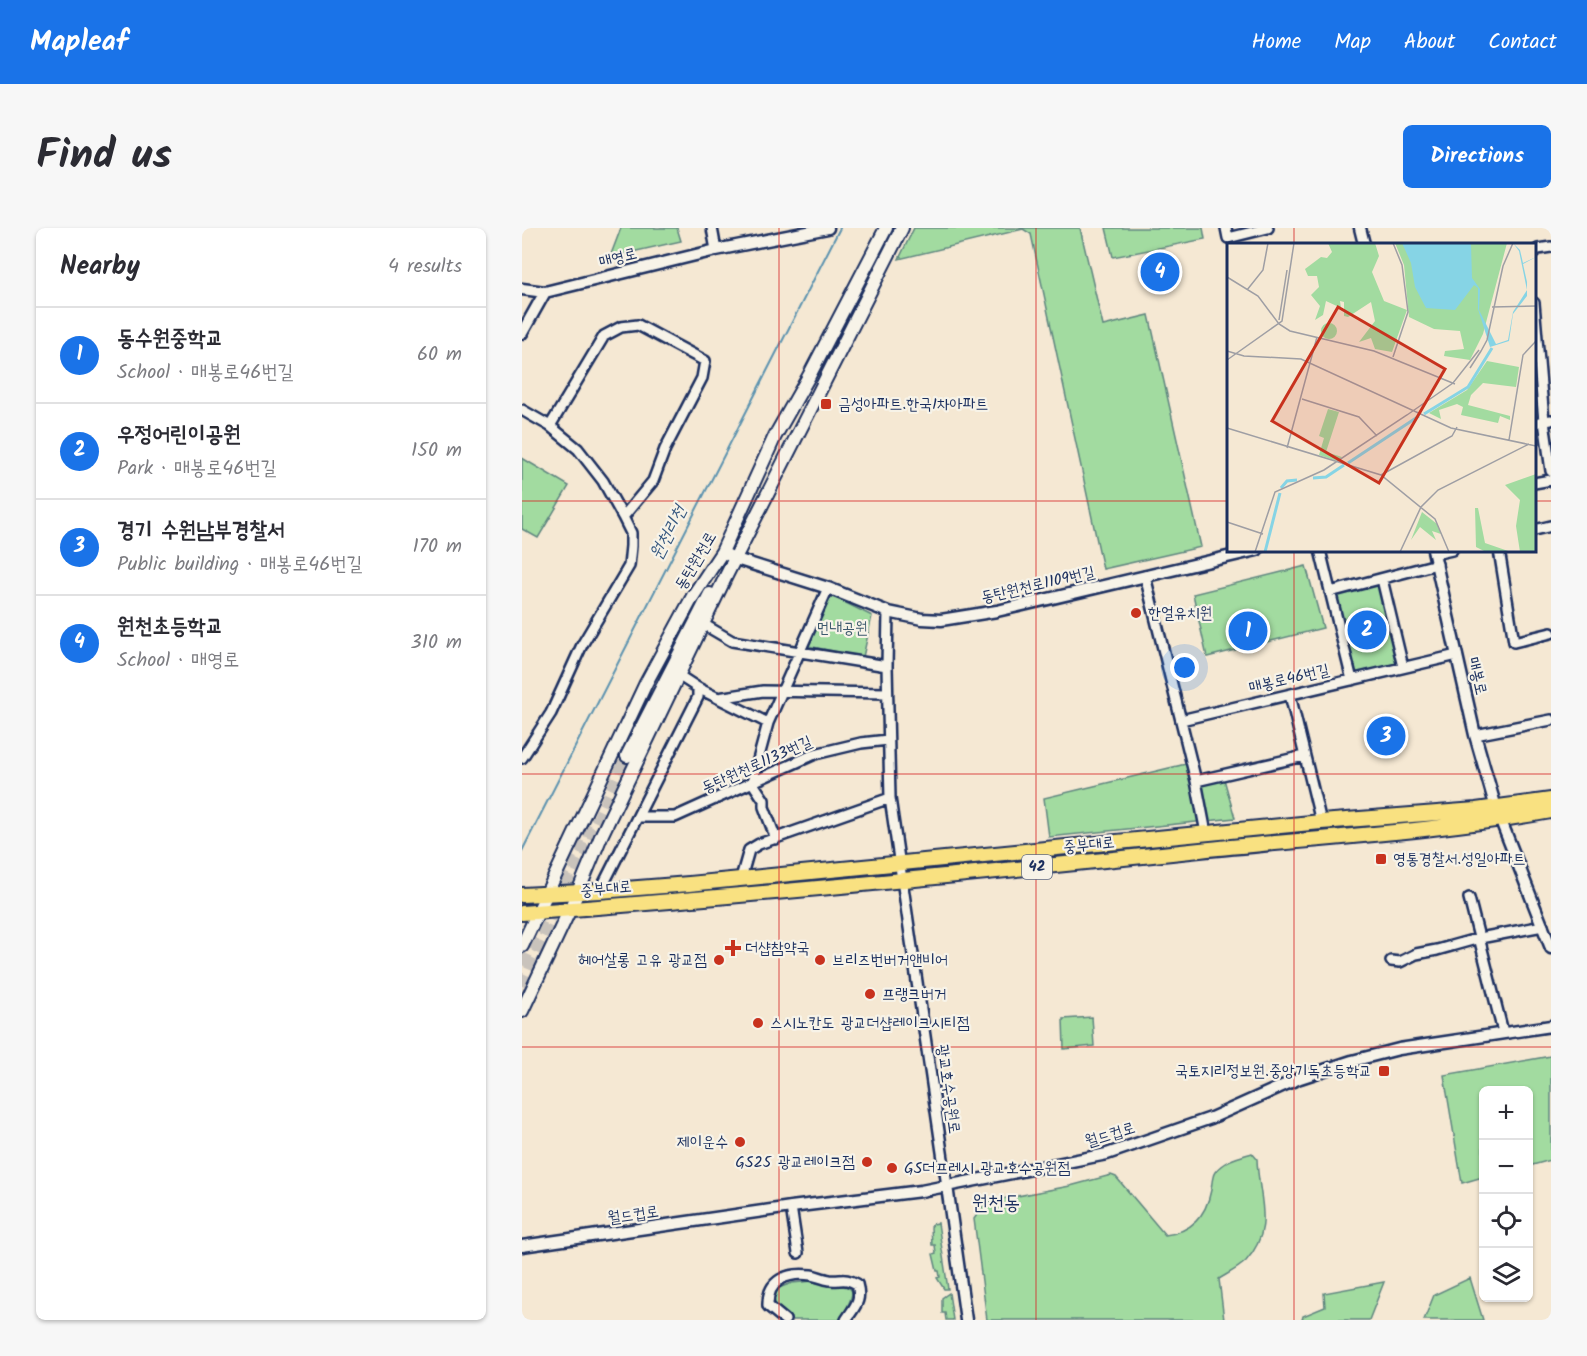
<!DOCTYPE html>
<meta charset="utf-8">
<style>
body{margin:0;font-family:Kalam,"Poor Story",sans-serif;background:#f7f7f7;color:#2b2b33}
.controls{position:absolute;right:18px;bottom:18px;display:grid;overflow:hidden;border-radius:9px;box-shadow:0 2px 4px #0004}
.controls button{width:54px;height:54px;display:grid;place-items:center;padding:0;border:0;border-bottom:2px solid #e1e1e2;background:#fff;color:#2b2b33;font:30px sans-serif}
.you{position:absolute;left:663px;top:440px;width:21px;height:21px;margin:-15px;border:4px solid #fff;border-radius:50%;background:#1a73e8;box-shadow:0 0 0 9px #1a73e833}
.badge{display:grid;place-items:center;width:39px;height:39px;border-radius:50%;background:#1a73e8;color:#fff;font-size:20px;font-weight:700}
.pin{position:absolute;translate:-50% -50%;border:3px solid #fff;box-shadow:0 2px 6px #0006}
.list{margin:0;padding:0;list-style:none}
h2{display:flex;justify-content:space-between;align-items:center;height:78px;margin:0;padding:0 24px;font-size:26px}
h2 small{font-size:20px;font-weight:400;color:#7c7c81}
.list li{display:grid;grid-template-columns:39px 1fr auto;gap:18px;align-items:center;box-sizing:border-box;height:96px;padding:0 24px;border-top:2px solid #e1e1e2}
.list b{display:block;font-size:22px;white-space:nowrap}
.list p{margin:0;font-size:20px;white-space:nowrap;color:#7c7c81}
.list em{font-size:20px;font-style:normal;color:#7c7c81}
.icon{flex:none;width:33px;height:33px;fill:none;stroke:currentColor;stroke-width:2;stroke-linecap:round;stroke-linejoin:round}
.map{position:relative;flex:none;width:1029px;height:1092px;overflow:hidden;border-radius:9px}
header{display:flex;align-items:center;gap:36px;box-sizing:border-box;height:84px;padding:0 30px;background:#1a73e8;color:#fff}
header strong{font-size:28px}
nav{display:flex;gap:33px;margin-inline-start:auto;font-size:21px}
.intro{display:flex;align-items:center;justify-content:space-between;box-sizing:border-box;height:144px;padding:0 36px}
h1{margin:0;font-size:42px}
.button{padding:15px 27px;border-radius:9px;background:#1a73e8;color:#fff;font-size:21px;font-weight:700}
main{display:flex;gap:36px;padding:0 36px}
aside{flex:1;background:#fff;border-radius:9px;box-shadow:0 2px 4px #0004}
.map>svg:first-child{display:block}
.green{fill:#a2dba0;stroke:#5e857f;stroke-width:1.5}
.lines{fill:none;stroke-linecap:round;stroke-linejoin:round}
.stream{stroke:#5b92af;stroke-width:2}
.secondary-tunnel{stroke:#c9c3bc;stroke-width:12;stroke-dasharray:12 6;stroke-linecap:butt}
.minor-casing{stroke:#1b2f5e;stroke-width:14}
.tertiary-casing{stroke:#1b2f5e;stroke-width:15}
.secondary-casing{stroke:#1b2f5e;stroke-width:16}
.primary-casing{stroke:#1b2f5e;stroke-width:18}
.minor{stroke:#f7f3e8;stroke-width:9}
.tertiary{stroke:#f7f3e8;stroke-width:10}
.secondary{stroke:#f7f3e8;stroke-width:12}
.primary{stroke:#f9e181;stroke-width:14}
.grid{fill:none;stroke:#d62828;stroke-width:1.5;stroke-opacity:0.55}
.poi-dot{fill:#c8321e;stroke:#f7f3e8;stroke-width:2}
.labels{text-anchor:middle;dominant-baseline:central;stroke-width:4.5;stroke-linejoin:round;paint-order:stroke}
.shield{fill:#f7f3e8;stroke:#5d6a87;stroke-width:1.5}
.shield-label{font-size:15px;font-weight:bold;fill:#1b2f5e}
.street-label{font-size:16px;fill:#1b2f5e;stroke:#f7f3e8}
.poi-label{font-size:16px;fill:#1b2f5e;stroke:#f7f3e8;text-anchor:start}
.park-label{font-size:16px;fill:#3d5a6e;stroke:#f7f3e8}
.water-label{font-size:18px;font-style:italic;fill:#365880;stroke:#f7f3e8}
.quarter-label{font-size:20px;fill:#1b2f5e;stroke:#f7f3e8}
.inset-river{fill:none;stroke:#86d4e5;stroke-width:3}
.inset-road{fill:none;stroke:#9e9ea4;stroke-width:1.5}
.view{fill:#c8321e;fill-opacity:0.15;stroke:#c8321e;stroke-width:3}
.inset-edge{fill:none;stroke:#1b2f5e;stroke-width:3}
</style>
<header>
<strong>Mapleaf</strong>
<nav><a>Home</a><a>Map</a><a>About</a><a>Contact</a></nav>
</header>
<div class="intro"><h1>Find us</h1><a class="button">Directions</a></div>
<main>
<aside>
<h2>Nearby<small>4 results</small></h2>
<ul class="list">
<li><span class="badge">1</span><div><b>동수원중학교</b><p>School · 매봉로46번길</p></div><em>60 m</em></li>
<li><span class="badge">2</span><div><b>우정어린이공원</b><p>Park · 매봉로46번길</p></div><em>150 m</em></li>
<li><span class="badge">3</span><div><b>경기 수원남부경찰서</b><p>Public building · 매봉로46번길</p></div><em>170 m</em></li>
<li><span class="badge">4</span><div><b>원천초등학교</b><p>School · 매영로</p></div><em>310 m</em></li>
</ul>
</aside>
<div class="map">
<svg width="1029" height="1092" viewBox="0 0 1029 1092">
<rect width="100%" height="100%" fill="#f5e8d3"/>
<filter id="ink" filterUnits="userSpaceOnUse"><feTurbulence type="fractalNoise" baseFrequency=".0167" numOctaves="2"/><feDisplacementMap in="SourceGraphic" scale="12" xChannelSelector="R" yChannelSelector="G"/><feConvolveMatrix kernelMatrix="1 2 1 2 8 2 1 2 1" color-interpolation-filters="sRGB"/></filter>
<g filter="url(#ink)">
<!-- green -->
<path class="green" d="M99 0H155L159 13 88 29Z
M392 0H558L581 98 627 87 679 319 581 341 509 6 501 1 377 31Z
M584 0H681L683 11 591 29Z
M0 230 47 258 16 310 0 301Z
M784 338 801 400 685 429 671 366Z
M857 357 876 437 834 447 815 367Z
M308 367 350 388 341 429 286 418Z
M664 536 671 559 702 551 713 590 527 609 522 570Z
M570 789 572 818 542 821 541 791Z
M1029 828V932L1007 938 1006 862H962L961 949 940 955 922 847Z
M730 925 735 931C736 970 754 999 724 1033 717 1040 705 1046 697 1051L702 1092H465L452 991 464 974 548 958 589 947 594 949 643 1007C670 1004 684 988 689 962 690 956 690 948 693 944 702 932 717 929 730 925Z
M416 995 426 1061H422L415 1050 418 1049 417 1043H415L411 1026 414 1025 413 1017H410L409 999 411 996Z
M948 1050 961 1092H902L912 1067Z
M291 1053C322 1064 345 1046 318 1092H270C259 1083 247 1076 254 1061L270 1055Z
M862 1054 847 1092H780L781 1088 803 1079 802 1065Z
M427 1065 431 1092H424L423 1085H420V1070Z"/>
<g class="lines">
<!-- stream -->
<path class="stream" d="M0 623 318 0"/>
<!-- secondary-tunnel -->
<path class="secondary-tunnel" d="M0 737 68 586
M0 758 105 528"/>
<!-- minor casing -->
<g class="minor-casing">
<path id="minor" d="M190 0 194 22
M704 0 706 10 746 0
M1012 24 1016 21 1029 19
M1012 75 1022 193 1029 243
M0 182 28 198 56 221 81 253 101 289 109 305V318L107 338 60 417 29 485 0 530
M1012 195 1029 192
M28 198 82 108 99 99 116 97 183 133 180 150 143 221 131 253 101 289
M1012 255 1029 252
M1012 302 1029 298
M798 322 830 452
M977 322 992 414 1029 405
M912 326 930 322
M623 348 674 553 684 605
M860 351 881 439
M808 364 915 336
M366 384 365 438 368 570 425 958
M181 396 210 413 365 438
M156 447 176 460 246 495
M768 467 799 594
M196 470 241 463 365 465
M659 492 935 427
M953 507 1029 492
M674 553 782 528
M116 589H153L293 526 339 515 366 512
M254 611 242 579V572L230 554 246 495 306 360
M219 650 227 622 237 616 368 570
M78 663 176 469V460
M947 670 981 804
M869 733 878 734 894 726 915 722 958 710 1021 698
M269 979 276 1025
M263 1092 246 1078C245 1052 265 1044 289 1047 295 1048 301 1051 308 1052 320 1053 323 1049 335 1056 340 1073 333 1078 324 1092"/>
</g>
<!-- tertiary casing -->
<g class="tertiary-casing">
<path id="tertiary" d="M838 0 842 16
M0 61 23 64 194 22 306 0
M0 105 23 64
M911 322 953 507 974 580 1029 720
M200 324 214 331 306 360 366 384 400 391 419 392 475 383 735 322
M425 958 444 1092
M0 1018 269 979 399 963 585 926 689 890 778 850 830 833 877 821 1029 798"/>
</g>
<!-- secondary casing -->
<g class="secondary-casing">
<path id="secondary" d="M105 528 188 366
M0 718 124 455 171 368 200 324 253 208 287 148 364 0
M0 783 56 664 80 606 204 348 380 0"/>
</g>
<!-- primary casing -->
<g class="primary-casing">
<path id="primary" d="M0 667 78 663 167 656 799 594 954 582 1029 572
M0 685C226 668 452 646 678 622 795 610 913 604 1029 583"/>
</g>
<!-- minor -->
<use href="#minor" class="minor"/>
<!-- tertiary -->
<use href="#tertiary" class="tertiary"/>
<!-- secondary -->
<use href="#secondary" class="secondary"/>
<!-- primary -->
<use href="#primary" class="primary"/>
</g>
</g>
<!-- grid -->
<path class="grid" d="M257 0V1092M514 0V1092M772 0V16M0 273H706M1012 273H1029M772 322V1092M0 546H1029M0 819H1029"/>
<!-- markers -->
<g class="poi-dot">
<rect x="298" y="170" width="12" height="12" rx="3"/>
<circle cx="614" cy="385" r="6"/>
<rect x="853" y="625" width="12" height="12" rx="3"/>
<path d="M208 711h6v6h6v6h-6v6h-6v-6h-6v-6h6z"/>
<circle cx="197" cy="732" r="6"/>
<circle cx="298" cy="732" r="6"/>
<circle cx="348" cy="766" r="6"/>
<circle cx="236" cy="795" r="6"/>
<rect x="856" y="837" width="12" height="12" rx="3"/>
<circle cx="218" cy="914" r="6"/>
<circle cx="345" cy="934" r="6"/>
<circle cx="370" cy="940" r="6"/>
</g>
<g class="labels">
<!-- shield labels -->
<rect class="shield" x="500" y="627" width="30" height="24" rx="4.5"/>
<g class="shield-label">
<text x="515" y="639">42</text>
</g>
<!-- street labels -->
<g class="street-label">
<text transform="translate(96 30) rotate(-14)">매영로</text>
<text transform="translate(174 333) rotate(-59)">동탄원천로</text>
<text transform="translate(516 357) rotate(-13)">동탄원천로1109번길</text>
<text transform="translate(955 448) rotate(77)">매봉로</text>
<text transform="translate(767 451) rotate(-13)">매봉로46번길</text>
<text transform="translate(235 537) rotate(-24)">동탄원천로1133번길</text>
<text transform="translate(567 617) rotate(-6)">중부대로</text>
<text transform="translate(84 661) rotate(-5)">중부대로</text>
<text transform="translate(426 861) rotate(82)">광교호수공원로</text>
<text transform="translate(588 907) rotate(-17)">월드컵로</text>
<text transform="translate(111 987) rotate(-8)">월드컵로</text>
</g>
<!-- poi labels -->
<g class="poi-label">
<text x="316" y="176">금성아파트.한국1차아파트</text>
<text x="626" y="385">한얼유치원</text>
<text x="871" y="631">영통경찰서.성일아파트</text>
<text x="223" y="720">더샵참약국</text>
<text x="185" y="732" text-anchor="end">헤어살롱 고유 광교점</text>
<text x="310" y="732">브리즈번버거앤비어</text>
<text x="360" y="766">프랭크버거</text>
<text x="248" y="795">스시노칸도 광교더샵레이크시티점</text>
<text x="850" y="843" text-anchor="end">국토지리정보원.중앙기독초등학교</text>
<text x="206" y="914" text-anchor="end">제이운수</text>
<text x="333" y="934" text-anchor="end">GS25 광교레이크점</text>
<text x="382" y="940">GS더프레시 광교호수공원점</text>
</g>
<!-- park labels -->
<g class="park-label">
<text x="320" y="400">먼내공원</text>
</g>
<!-- water labels -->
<g class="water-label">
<text transform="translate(147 305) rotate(-63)">원천리천</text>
</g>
<!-- quarter labels -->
<g class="quarter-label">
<text x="474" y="976">원천동</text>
</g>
</g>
<!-- overview -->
<g transform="translate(705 15)">
<rect width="309" height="309" fill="#f5e8d3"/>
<path d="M101 0H148L152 13 145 29 157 58 180 67 165 109 148 106 144 95 132 99 148 78 144 59 121 74 117 73V59L113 58 114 65 99 58 96 72 88 77 93 63 84 52 92 44 90 33H81L78 26 94 14 100 15 105 9ZM168 0H280L256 91 243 117 217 113 218 108 237 106 233 88 207 86 182 74 177 22ZM94 88a8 8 0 1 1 16 0a8 8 0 1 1-16 0ZM260 118 292 124 289 144 256 140 244 152 241 162 283 173V177L273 173 271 180 234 172 236 164 230 161 212 167 214 176 202 170 240 147ZM101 166 112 169 99 209 115 214 110 218 92 212 97 195 92 193ZM309 231V309H293L289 283 293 257 278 242ZM248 265H251L258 300 284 309H259L249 304ZM195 269 210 281 214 291 205 288 209 297 193 284 184 297Z" fill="#a2dba0"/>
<path d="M175 0 244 1 245 35 253 46 252 67 269 101 281 97 286 69 300 47 292 8 286 0 293 7 296 20 309 14 296 21 300 39V53L286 71 282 98 263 104 251 66V45L247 42 228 67 199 65 188 44 184 20Z" fill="#86d4e5"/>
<path class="inset-river" d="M197 171 241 144 265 105M121 220 192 173M86 235 99 234 117 222M54 245 60 238 70 237M38 309 53 250"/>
<path class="inset-road" d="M0 34 31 53 52 81 63 88 147 108 228 141M20 47 36 27 41 0M265 64 309 63M52 77 60 27M0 108 17 113 74 116 224 185 309 203M253 110 260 97 276 23 286 0M166 114 181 69 175 22 166 0M0 117 55 78 67 0M243 125 254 108M75 156 132 174 150 193M0 185 154 232 208 276 222 309M282 197 296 112 309 98M60 205 90 94M154 232 225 193 230 184M0 279 36 291M28 309 48 249 97 227 180 172 226 140 252 107M173 309 194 264 211 247 302 201"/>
<path class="view" d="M111 64 218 126 152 240 45 178Z"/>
<rect width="309" height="309" class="inset-edge"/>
</g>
</svg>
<div class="controls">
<button>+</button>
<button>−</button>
<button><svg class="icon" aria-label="locate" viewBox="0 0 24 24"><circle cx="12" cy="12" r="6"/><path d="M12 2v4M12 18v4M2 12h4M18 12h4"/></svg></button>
<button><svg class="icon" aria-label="layers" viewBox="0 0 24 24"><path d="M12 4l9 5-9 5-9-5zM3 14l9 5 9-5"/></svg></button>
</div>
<div class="you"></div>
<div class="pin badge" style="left:726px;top:403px">1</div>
<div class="pin badge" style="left:845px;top:402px">2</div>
<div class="pin badge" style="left:864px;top:508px">3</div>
<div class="pin badge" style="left:638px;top:44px">4</div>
</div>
</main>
